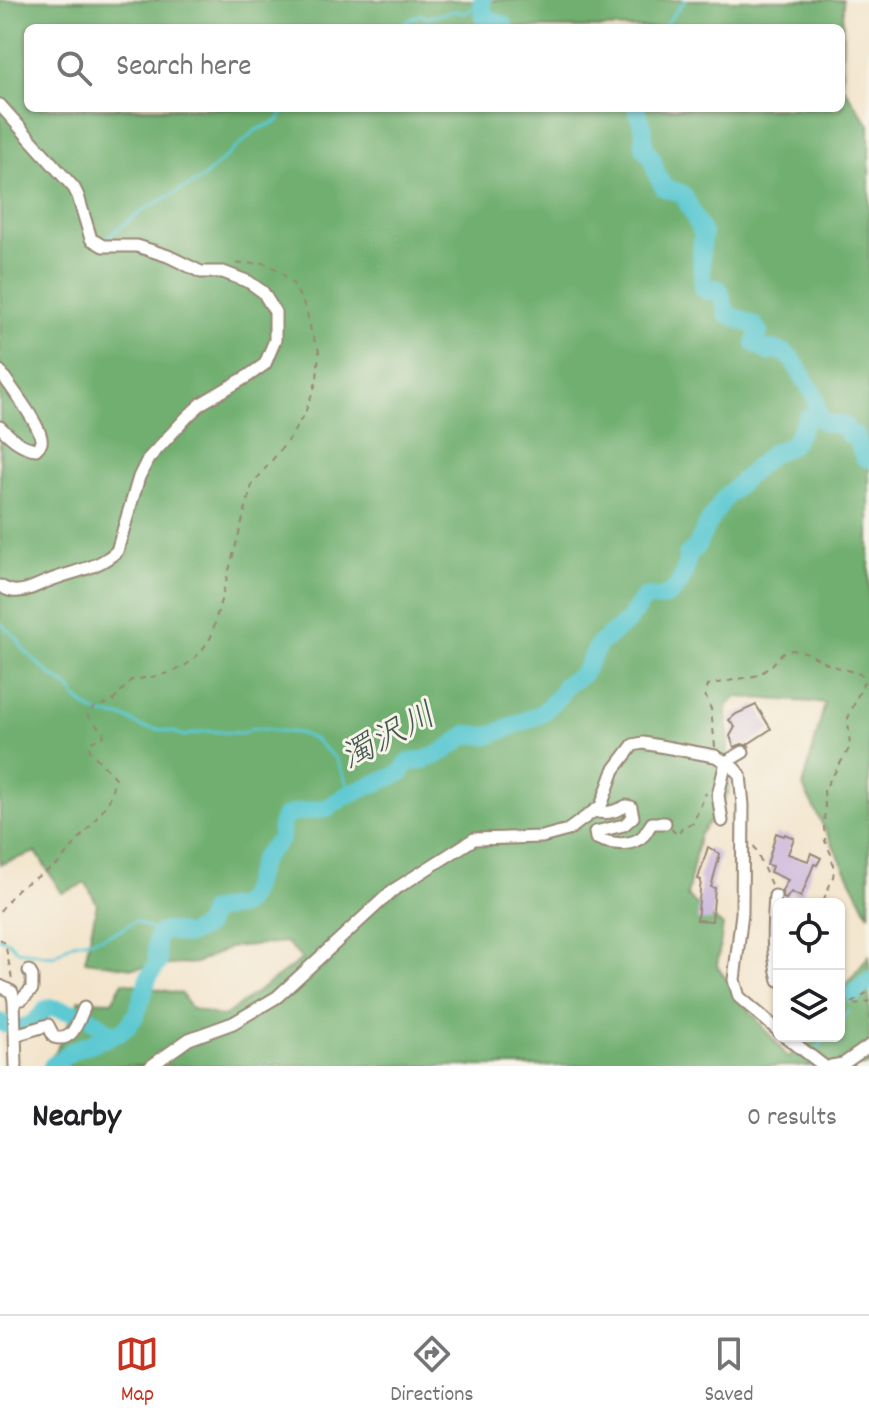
<!DOCTYPE html>
<meta charset="utf-8">
<style>
body{margin:0;font-family:Dekko,"Klee One",sans-serif;background:#f6f6f6;color:#202124}
.controls{position:absolute;right:24px;bottom:24px;display:grid;overflow:hidden;border-radius:12px;box-shadow:0 2px 6px #0004}
.controls button{width:72px;height:72px;display:grid;place-items:center;padding:0;border:0;border-bottom:2px solid #e0e0e0;background:#fff;color:#202124;font:40px sans-serif}
.list{margin:0;padding:0;list-style:none}
h2{display:flex;justify-content:space-between;align-items:center;height:104px;margin:0;padding:0 32px;font-size:34px}
h2 small{font-size:26px;font-weight:400;color:#757577}
.icon{flex:none;width:44px;height:44px;fill:none;stroke:currentColor;stroke-width:2;stroke-linecap:round;stroke-linejoin:round}
.map{position:relative;flex:none;width:869px;height:1066px;overflow:hidden}
.search{position:absolute;background:#fff;box-shadow:0 2px 6px #0004;left:24px;right:24px;top:24px;height:88px;display:flex;align-items:center;gap:20px;box-sizing:border-box;padding:0 28px;border-radius:12px;color:#757577;font-size:30px}
.sheet{height:248px;background:#fff}
nav{display:flex;justify-content:space-around;align-items:center;box-sizing:border-box;height:112px;border-top:2px solid #e0e0e0;background:#fff;font-size:22px;color:#757577}
nav a{display:grid;justify-items:center;gap:4px}
nav .on{color:#c8321e}
.map>svg:first-child{display:block}
.forest{fill:#70af6f;stroke:#566c46;stroke-width:2;fill-rule:evenodd}
.lines{fill:none;stroke-linecap:round;stroke-linejoin:round}
.stream{stroke:#5dc9d2;stroke-width:3}
.river{stroke:#5dc9d2;stroke-width:18}
.building{fill:#c9b2db}
.minor-casing{stroke:#978774;stroke-width:15}
.path{stroke:#978774;stroke-width:2;stroke-dasharray:6 6;stroke-linecap:butt}
.minor{stroke:#fff;stroke-width:11}
.labels{text-anchor:middle;dominant-baseline:central;stroke-width:6;stroke-linejoin:round;paint-order:stroke}
.water-label{font-size:34px;font-style:italic;fill:#455a54;stroke:#f7f3e8}
</style>
<div class="map">
<svg width="869" height="1066" viewBox="0 0 869 1066">
<rect width="100%" height="100%" fill="#f7f3e8"/>
<filter id="ink" filterUnits="userSpaceOnUse"><feTurbulence type="fractalNoise" baseFrequency=".0125" numOctaves="2"/><feDisplacementMap in="SourceGraphic" scale="16" xChannelSelector="R" yChannelSelector="G"/><feConvolveMatrix kernelMatrix="1 2 1 2 8 2 1 2 1" color-interpolation-filters="sRGB"/></filter>
<filter id="wash" filterUnits="userSpaceOnUse"><feTurbulence type="fractalNoise" baseFrequency=".006" numOctaves="4" result="noise"/><feDisplacementMap in="SourceGraphic" scale="32" xChannelSelector="R" yChannelSelector="G"/><feGaussianBlur stdDeviation="1.8" result="paint"/><feColorMatrix in="noise" values="0 0 0 0 0 0 0 0 0 0 0 0 0 0 0 0 0 1.4 0 .05"/><feComposite in="paint" operator="in"/></filter>
<g filter="url(#wash)">
<rect width="100%" height="100%" fill="#f3e4cb"/>
<!-- forest -->
<path class="forest" d="M0 0H843L842 85 869 125V915L803 787 825 703 736 697 727 706 729 793 699 836 687 896 723 926 717 966 739 997 788 1058 806 1036H839V994L869 956V1066H44L56 1051 79 1000 112 1001 123 982 182 994 190 1008 223 1017 302 959 286 942 231 947 196 963 132 968 85 961 97 904 86 883 62 893 36 852 0 864ZM28 28H841V108H28Z"/>
<g class="lines">
<!-- stream -->
<path class="stream" d="M394 28 421 14 427 18 454 11 465 13 482 3
M663 28 685 0
M106 238 145 209 200 180 256 130 278 121 284 108
M0 623 17 638 24 650 51 675 69 687 77 699 87 707 97 713 126 718 142 727 174 732 184 736 206 731 242 733 253 728 298 733 314 739 337 760 351 793
M0 938 8 941 18 951 53 956 73 943 100 938 119 931 135 921 159 933
M852 996 853 994
M839 1024 848 1011
M816 1051 827 1036"/>
<!-- river -->
<path class="river" d="M482 0 484 17 504 25 505 28
M636 108 644 130V148L652 158 657 175 664 188 681 193 684 196 703 234 701 254 703 288 707 291 716 288 720 290 726 313 755 326 759 333 755 343 768 352 773 349 785 353 792 359 815 396 818 416 826 423 845 426 849 435H855L864 457 869 459
M853 994 869 981
M0 1022C22 1032 32 1028 46 1009L53 1008 86 1015 113 1035C136 1028 141 1002 147 981 149 974 154 969 158 964 157 953 151 930 168 931 175 931 181 935 188 935L206 926 211 911 241 906C254 895 255 873 263 858 268 850 276 845 281 838V826L284 817 295 813 327 808 347 795 401 773 408 762C433 761 449 749 467 734L489 736 541 714 559 696 565 685 582 675 599 644 628 621 645 597C650 597 655 599 659 598 677 596 688 571 687 555L696 548 707 525 726 496 772 453 790 446 795 440 808 417 818 416
M52 1066 72 1051 113 1035"/>
</g>
<g id="blocks">
<!-- building -->
<path class="building" d="M756 705 771 729 748 744 749 746 742 744 734 747 730 736 735 727 729 720 736 714Z
M776 833 784 836 785 834 794 838 788 854 808 861 811 853 821 858 817 865 814 864 801 897 791 892 786 899 783 898 782 891 788 880 770 872 772 866 767 865Z
M708 847 720 854 711 887 715 888 712 921 697 920 701 880 698 879Z"/>
</g>
</g>
<g filter="url(#ink)">
<use href="#blocks" fill-opacity="0" stroke="#978774" stroke-width="2"/>
<g class="lines">
<!-- minor casing -->
<g class="minor-casing">
<path id="minor" d="M0 105 74 188 78 196 91 239 103 246H137L168 256 201 272H223L249 282 263 292 275 312V340L265 364 248 376 202 403 187 417 148 459 139 477 117 551C96 570 72 571 48 581 37 585 29 591 18 591 11 592 6 589 0 586
M0 371C10 387 38 421 41 438 42 445 40 444 36 449 22 448 10 437 0 427
M595 811C606 815 616 811 626 806L631 807 633 817 624 825 595 832 596 838C610 844 632 848 644 835 647 831 649 827 652 823H665
M722 821 718 795 726 762 743 752
M775 896C773 927 771 950 779 980
M0 986 12 992 14 1001 16 1066
M14 1001 22 999 32 989V976L29 971
M15 1035 48 1025 54 1037C73 1043 78 1022 84 1008
M785 1036 824 1066
M151 1066 189 1039 233 1023 277 997 392 891 474 839 542 837 568 830 601 806 614 770 633 745 643 743 715 756 731 765 740 775 743 805 742 913 734 980 739 997 779 1031
M831 1066 843 1064 869 1046"/>
</g>
<!-- path -->
<path class="path" d="M715 747 711 709 705 695 708 685 759 675 773 664 782 653 792 650 805 652 830 665 860 674 865 679 848 718 850 747 824 790 825 807 824 826 825 841 831 854 834 870 833 877 822 904
M671 829 678 835 682 827 693 823 706 793
M754 846 772 887
M0 911 17 889 57 865 92 824 109 801 115 778 90 751 89 743 104 736 103 732 87 715C92 706 101 705 111 703L131 680C171 674 188 673 211 637L252 485 290 438 305 413 317 380 319 351 312 335 306 309 294 285 278 270 263 263 232 264
M0 939 5 943 12 979
M839 958V959
M839 975C842 996 843 1012 869 1001
M852 1003 869 991"/>
<!-- minor -->
<use href="#minor" class="minor"/>
</g>
</g>
<g class="labels">
<!-- water labels -->
<g class="water-label">
<text transform="translate(390 739) rotate(-28)">濁沢川</text>
</g>
</g>
</svg>
<div class="controls">
<button><svg class="icon" aria-label="locate" viewBox="0 0 24 24"><circle cx="12" cy="12" r="6"/><path d="M12 2v4M12 18v4M2 12h4M18 12h4"/></svg></button>
<button><svg class="icon" aria-label="layers" viewBox="0 0 24 24"><path d="M12 4l9 5-9 5-9-5zM3 14l9 5 9-5"/></svg></button>
</div>
<div class="search"><svg class="icon" aria-label="search" viewBox="0 0 24 24"><circle cx="10" cy="10" r="6"/><path d="M15 15l6 6"/></svg>Search here</div>
</div>
<section class="sheet">
<h2>Nearby<small>0 results</small></h2>
<ul class="list">
</ul>
</section>
<nav>
<a class="on"><svg class="icon" aria-label="map" viewBox="0 0 24 24"><path d="M3 6l6-2 6 2 6-2v14l-6 2-6-2-6 2zM9 4v14M15 6v14"/></svg>Map</a>
<a><svg class="icon" aria-label="directions" viewBox="0 0 24 24"><path d="M12 3l9 9-9 9-9-9zM9 14v-3h6M13 9l2 2-2 2"/></svg>Directions</a>
<a><svg class="icon" aria-label="saved" viewBox="0 0 24 24"><path d="M7 4h10v16l-5-4-5 4z"/></svg>Saved</a>
</nav>
